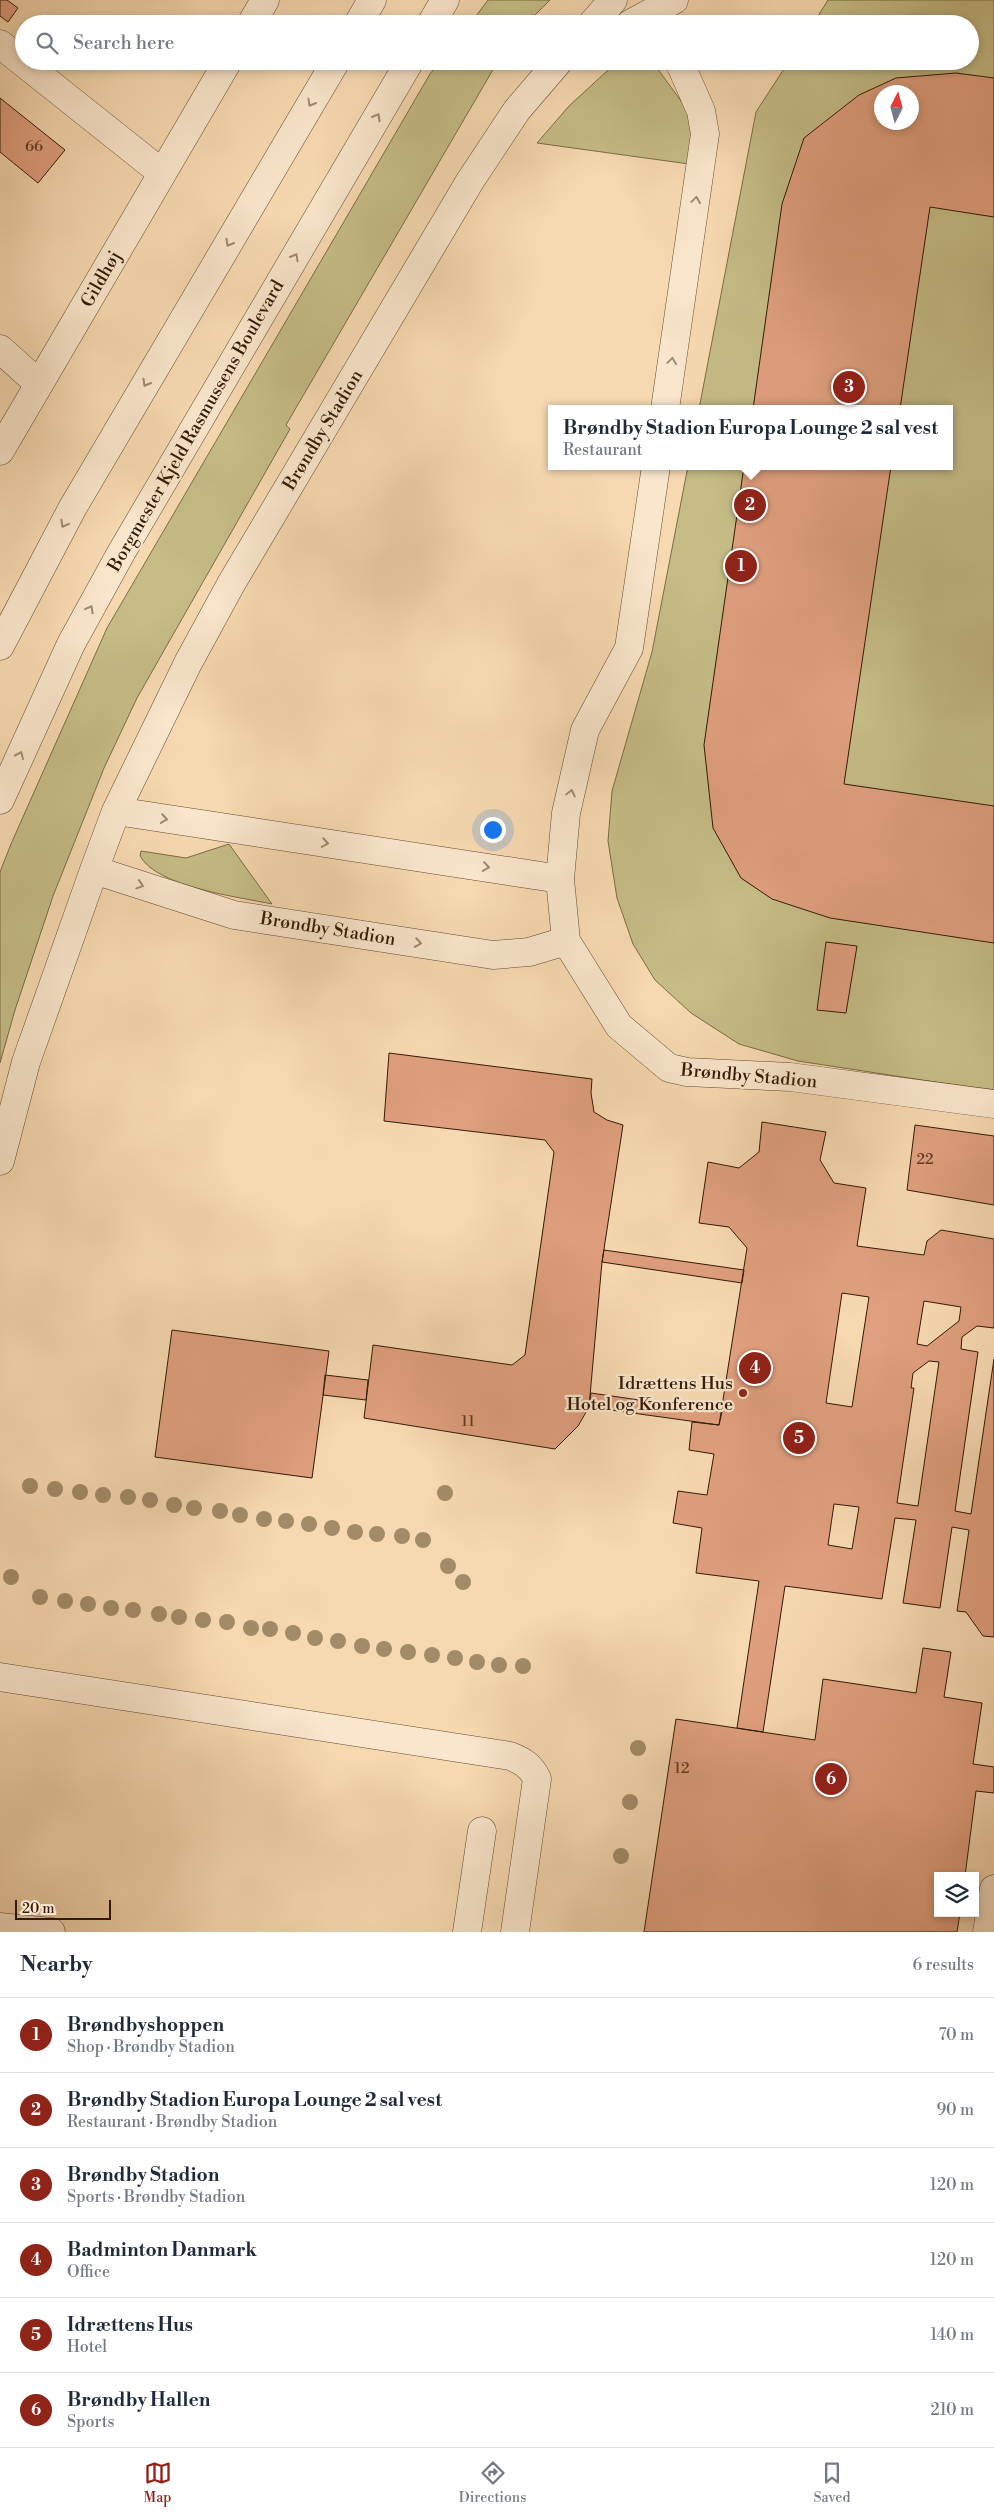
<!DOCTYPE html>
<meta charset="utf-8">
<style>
body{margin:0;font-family:"Libre Bodoni",serif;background:#f6f6f7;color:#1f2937}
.controls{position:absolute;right:15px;bottom:15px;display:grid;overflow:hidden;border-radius:0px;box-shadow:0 2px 8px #0003}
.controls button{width:45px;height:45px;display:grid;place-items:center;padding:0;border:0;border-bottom:1px solid #e0e1e3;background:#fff;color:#1f2937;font:25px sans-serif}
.compass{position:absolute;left:874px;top:85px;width:45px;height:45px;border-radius:50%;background:#fff;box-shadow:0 2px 8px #0003;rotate:6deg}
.scale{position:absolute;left:15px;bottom:12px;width:96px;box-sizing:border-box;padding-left:5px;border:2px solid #321a05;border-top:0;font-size:14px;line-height:18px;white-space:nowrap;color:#321a05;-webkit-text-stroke:4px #fae6cc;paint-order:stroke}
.you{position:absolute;left:492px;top:829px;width:18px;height:18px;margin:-12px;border:4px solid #fff;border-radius:50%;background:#1a73e8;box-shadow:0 0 0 8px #1a73e833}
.badge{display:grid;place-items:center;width:32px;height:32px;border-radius:50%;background:#8f2418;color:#fff;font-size:16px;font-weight:700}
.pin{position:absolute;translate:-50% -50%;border:2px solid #fff;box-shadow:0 1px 5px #0006}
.popup{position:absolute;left:548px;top:405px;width:405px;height:65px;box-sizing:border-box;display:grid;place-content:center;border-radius:0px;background:#fff;filter:drop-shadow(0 1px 4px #0005);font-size:16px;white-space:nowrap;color:#747a83}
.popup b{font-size:19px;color:#1f2937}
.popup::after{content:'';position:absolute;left:50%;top:100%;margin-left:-10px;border:10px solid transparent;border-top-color:#fff}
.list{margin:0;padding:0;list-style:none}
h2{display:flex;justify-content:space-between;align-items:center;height:65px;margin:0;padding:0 20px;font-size:21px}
h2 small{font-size:16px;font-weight:400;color:#747a83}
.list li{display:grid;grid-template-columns:32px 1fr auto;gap:15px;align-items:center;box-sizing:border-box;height:75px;padding:0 20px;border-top:1px solid #e0e1e3}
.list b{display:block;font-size:19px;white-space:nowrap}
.list p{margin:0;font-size:16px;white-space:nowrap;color:#747a83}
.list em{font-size:16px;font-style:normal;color:#747a83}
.icon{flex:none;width:28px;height:28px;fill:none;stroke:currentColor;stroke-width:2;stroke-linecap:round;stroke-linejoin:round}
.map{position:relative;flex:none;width:994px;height:1932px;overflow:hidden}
.search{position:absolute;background:#fff;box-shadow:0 2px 8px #0003;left:15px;right:15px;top:15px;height:55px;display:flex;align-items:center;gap:12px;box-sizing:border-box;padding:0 18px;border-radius:28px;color:#747a83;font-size:19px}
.sheet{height:515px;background:#fff}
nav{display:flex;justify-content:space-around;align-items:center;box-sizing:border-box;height:70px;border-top:1px solid #e0e1e3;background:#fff;font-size:14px;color:#747a83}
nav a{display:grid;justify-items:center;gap:2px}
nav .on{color:#8f2418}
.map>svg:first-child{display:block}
.green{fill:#c5bc86;stroke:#7c6b46;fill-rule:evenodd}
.building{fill:#e09f7e;stroke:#321a05;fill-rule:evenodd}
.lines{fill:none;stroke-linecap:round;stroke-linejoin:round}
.minor-casing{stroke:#634a30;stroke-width:29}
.minor{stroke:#fae6cc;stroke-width:28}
.tree{fill:#a38b68}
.oneway{stroke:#a08a72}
.poi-dot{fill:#8f2418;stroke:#fae6cc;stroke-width:2}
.labels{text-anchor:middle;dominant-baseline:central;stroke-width:4.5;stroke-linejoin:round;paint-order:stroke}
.number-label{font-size:15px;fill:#5e3b23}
.street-label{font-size:18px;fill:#321a05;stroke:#fae6cc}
.poi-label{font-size:18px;fill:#321a05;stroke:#fae6cc;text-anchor:end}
</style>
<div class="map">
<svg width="994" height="1932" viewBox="0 0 994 1932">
<rect width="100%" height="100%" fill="#f7d9b1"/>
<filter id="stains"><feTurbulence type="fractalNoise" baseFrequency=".004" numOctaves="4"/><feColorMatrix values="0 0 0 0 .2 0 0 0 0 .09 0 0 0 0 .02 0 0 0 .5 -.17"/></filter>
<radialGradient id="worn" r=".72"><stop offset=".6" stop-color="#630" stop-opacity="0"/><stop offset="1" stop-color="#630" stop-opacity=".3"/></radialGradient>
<!-- green -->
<path class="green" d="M488 0H550L526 24H470Z
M828 0H994V1091L798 1061 739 1044 691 1013 655 980 633 944 617 898 608 841 612 791 652 652 688 466H949V409H699L756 112 789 61H970V24H813ZM882 92H912V122H882Z
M440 61H498L286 425 290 429 137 698 104 768 53 896 15 1010 0 1063V872L11 844 107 628 430 74Z
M618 61H652L689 112 695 133 689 164 537 143 569 106Z
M229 844 272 904C239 897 157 887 140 856L141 851 186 858Z"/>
<!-- building -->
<path class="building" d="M0 0H7L18 8 8 22 0 16Z
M956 73 994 78V217L930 207 900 409H753L782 204 804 138 859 95 896 78ZM882 92H912V122H882Z
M0 98 65 150 38 183 0 152Z
M744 466H891L844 784 994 806V943L830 918 772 899 741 878 713 828 704 745Z
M826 942 857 946 846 1013 817 1010Z
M389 1053 592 1079 591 1093 594 1112 607 1120 623 1125 602 1262 589 1407 578 1426 555 1449 364 1418 373 1345 512 1365 525 1355 554 1152 545 1140 384 1121Z
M762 1122 826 1132 820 1160 834 1183 866 1188 857 1246 924 1255 927 1241 941 1230 994 1239V1328L977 1326 962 1337 961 1349 978 1352 955 1511 971 1514 994 1359V1637L983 1636 966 1612 957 1611 969 1530 952 1527 940 1608 903 1603 916 1520 895 1518 882 1599 785 1586 763 1732 737 1728 759 1581 696 1573 702 1528 673 1523 678 1491 707 1495 714 1454 689 1450 692 1422 719 1425 747 1248 729 1227 699 1223 708 1162 739 1168 759 1152ZM842 1293 869 1297 852 1407 826 1403ZM924 1301 961 1307 959 1321 927 1346 917 1344ZM929 1361 939 1362 918 1506 897 1503 914 1388H911L913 1373ZM834 1504 859 1507 852 1549 828 1545Z
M915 1125 994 1136V1205L907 1190Z
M604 1250 744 1270 742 1283 602 1262Z
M172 1330 329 1351 312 1478 155 1457Z
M325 1375 368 1380 366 1400 323 1395Z
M591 1393 722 1412 719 1425 589 1407Z
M923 1648 951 1652 944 1697 982 1703 973 1764 994 1767V1793L976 1791 965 1876H938V1913H960L957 1932H644L676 1719 815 1740 823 1679 916 1693Z"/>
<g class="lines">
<!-- minor casing -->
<g class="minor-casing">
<path id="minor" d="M251 24 265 0
M358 24 372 0
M431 24 445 0
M592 24 613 0
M630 24 674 0
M0 44 162 173
M0 349 39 384
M665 409 705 134 701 111 679 61
M0 451 228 61
M0 646 73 507 336 61
M0 800 71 644 121 553 410 61
M116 811 560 879 566 813 585 730 629 648 656 466
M94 870 234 915 493 955 529 952 566 941
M560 879 566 941 619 1026 669 1068 687 1072 790 1077 994 1104
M0 1161 26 1062 94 870 116 811 188 663 231 584 470 181 517 110 559 61
M0 1677 510 1756C523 1761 531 1766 537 1779L515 1932
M0 1927 51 1932
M467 1932 482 1831
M987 1932 994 1889"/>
</g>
<!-- minor -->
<use href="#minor" class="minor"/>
</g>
<!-- trees -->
<g class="tree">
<circle cx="30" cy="1486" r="8"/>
<circle cx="55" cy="1489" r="8"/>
<circle cx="80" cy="1492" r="8"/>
<circle cx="445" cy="1493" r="8"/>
<circle cx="103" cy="1495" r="8"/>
<circle cx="128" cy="1497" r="8"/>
<circle cx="150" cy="1500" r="8"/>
<circle cx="174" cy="1505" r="8"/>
<circle cx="194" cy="1508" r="8"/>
<circle cx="220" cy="1511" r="8"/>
<circle cx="240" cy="1515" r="8"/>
<circle cx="264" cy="1519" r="8"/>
<circle cx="286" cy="1521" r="8"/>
<circle cx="309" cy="1524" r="8"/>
<circle cx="332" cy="1528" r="8"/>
<circle cx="355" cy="1532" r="8"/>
<circle cx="377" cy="1534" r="8"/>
<circle cx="402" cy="1536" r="8"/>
<circle cx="423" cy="1540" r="8"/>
<circle cx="448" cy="1566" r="8"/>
<circle cx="11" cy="1577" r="8"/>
<circle cx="463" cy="1582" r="8"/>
<circle cx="40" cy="1597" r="8"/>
<circle cx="65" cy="1601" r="8"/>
<circle cx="88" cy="1604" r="8"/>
<circle cx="111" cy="1608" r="8"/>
<circle cx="133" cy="1610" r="8"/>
<circle cx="159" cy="1614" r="8"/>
<circle cx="179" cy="1617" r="8"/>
<circle cx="203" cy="1620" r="8"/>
<circle cx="227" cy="1622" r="8"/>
<circle cx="251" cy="1628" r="8"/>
<circle cx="270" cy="1629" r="8"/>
<circle cx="293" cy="1633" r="8"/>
<circle cx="315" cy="1638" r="8"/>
<circle cx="338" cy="1641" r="8"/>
<circle cx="362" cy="1646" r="8"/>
<circle cx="384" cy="1649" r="8"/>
<circle cx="408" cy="1652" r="8"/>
<circle cx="432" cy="1655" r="8"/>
<circle cx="455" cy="1658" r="8"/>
<circle cx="477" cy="1662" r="8"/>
<circle cx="499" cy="1665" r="8"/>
<circle cx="523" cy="1666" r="8"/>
<circle cx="638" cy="1748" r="8"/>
<circle cx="630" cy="1802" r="8"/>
<circle cx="621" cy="1856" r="8"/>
</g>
<!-- one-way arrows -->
<defs><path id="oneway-chevron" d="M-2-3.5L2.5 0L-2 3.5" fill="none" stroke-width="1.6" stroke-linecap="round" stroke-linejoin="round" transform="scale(1.25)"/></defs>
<g class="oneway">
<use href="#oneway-chevron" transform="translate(311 103) rotate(120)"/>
<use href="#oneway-chevron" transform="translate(377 117) rotate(-60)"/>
<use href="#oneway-chevron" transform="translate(696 200) rotate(-82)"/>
<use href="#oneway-chevron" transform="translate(229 243) rotate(120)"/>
<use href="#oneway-chevron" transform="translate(295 257) rotate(-60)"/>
<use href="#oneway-chevron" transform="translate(672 361) rotate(-82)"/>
<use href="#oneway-chevron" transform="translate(146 383) rotate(120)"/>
<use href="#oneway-chevron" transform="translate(64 524) rotate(119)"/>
<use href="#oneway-chevron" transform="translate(90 609) rotate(-61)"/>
<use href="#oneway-chevron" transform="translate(20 755) rotate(-66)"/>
<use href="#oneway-chevron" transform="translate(571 793) rotate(-77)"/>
<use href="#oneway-chevron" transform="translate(164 819) rotate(9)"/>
<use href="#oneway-chevron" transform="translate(325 843) rotate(9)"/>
<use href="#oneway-chevron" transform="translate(486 867) rotate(9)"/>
<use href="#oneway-chevron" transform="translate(140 885) rotate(18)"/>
<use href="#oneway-chevron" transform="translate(418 943) rotate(9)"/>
</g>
<!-- markers -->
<circle class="poi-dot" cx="743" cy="1393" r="5"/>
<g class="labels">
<!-- number labels -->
<g class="number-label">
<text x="34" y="146">66</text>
<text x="925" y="1159">22</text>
<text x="468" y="1421">11</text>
<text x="682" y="1768">12</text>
</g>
<!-- street labels -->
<g class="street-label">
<text transform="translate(101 279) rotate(-60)">Gildhøj</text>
<text transform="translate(196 426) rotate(-60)">Borgmester Kjeld Rasmussens Boulevard</text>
<text transform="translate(323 430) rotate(-59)">Brøndby Stadion</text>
<text transform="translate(328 929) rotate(9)">Brøndby Stadion</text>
<text transform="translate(749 1076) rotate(5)">Brøndby Stadion</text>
</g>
<!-- poi labels -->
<g class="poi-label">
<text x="733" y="1383">Idrættens Hus<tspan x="733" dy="21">Hotel og Konference</tspan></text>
</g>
</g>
<rect width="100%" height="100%" filter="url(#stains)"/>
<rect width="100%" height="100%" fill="url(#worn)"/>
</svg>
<div class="controls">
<button><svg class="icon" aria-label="layers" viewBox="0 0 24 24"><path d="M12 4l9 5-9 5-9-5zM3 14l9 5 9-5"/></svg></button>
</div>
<svg class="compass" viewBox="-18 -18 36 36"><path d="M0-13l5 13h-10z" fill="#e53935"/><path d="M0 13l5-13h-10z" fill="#747a83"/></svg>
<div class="scale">20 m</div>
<div class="you"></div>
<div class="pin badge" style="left:741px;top:566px">1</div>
<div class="pin badge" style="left:750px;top:505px">2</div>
<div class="popup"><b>Brøndby Stadion Europa Lounge 2 sal vest</b>Restaurant</div>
<div class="pin badge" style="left:849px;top:387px">3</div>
<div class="pin badge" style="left:755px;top:1368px">4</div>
<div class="pin badge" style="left:799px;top:1438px">5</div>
<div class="pin badge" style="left:831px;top:1779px">6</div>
<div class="search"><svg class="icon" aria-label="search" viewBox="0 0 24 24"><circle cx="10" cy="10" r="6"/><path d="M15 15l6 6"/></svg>Search here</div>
</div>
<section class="sheet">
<h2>Nearby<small>6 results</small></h2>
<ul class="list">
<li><span class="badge">1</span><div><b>Brøndbyshoppen</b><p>Shop · Brøndby Stadion</p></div><em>70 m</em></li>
<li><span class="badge">2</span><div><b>Brøndby Stadion Europa Lounge 2 sal vest</b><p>Restaurant · Brøndby Stadion</p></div><em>90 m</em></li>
<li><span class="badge">3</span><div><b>Brøndby Stadion</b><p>Sports · Brøndby Stadion</p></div><em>120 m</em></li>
<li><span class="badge">4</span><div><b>Badminton Danmark</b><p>Office</p></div><em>120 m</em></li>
<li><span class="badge">5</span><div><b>Idrættens Hus</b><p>Hotel</p></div><em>140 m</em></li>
<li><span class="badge">6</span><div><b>Brøndby Hallen</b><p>Sports</p></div><em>210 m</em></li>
</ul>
</section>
<nav>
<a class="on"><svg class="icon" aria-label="map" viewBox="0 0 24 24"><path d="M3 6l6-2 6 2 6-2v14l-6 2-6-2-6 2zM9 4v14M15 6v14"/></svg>Map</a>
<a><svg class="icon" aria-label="directions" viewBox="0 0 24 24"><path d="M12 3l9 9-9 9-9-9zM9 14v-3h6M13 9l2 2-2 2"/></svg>Directions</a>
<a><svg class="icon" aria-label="saved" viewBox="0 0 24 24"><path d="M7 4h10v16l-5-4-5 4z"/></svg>Saved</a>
</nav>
